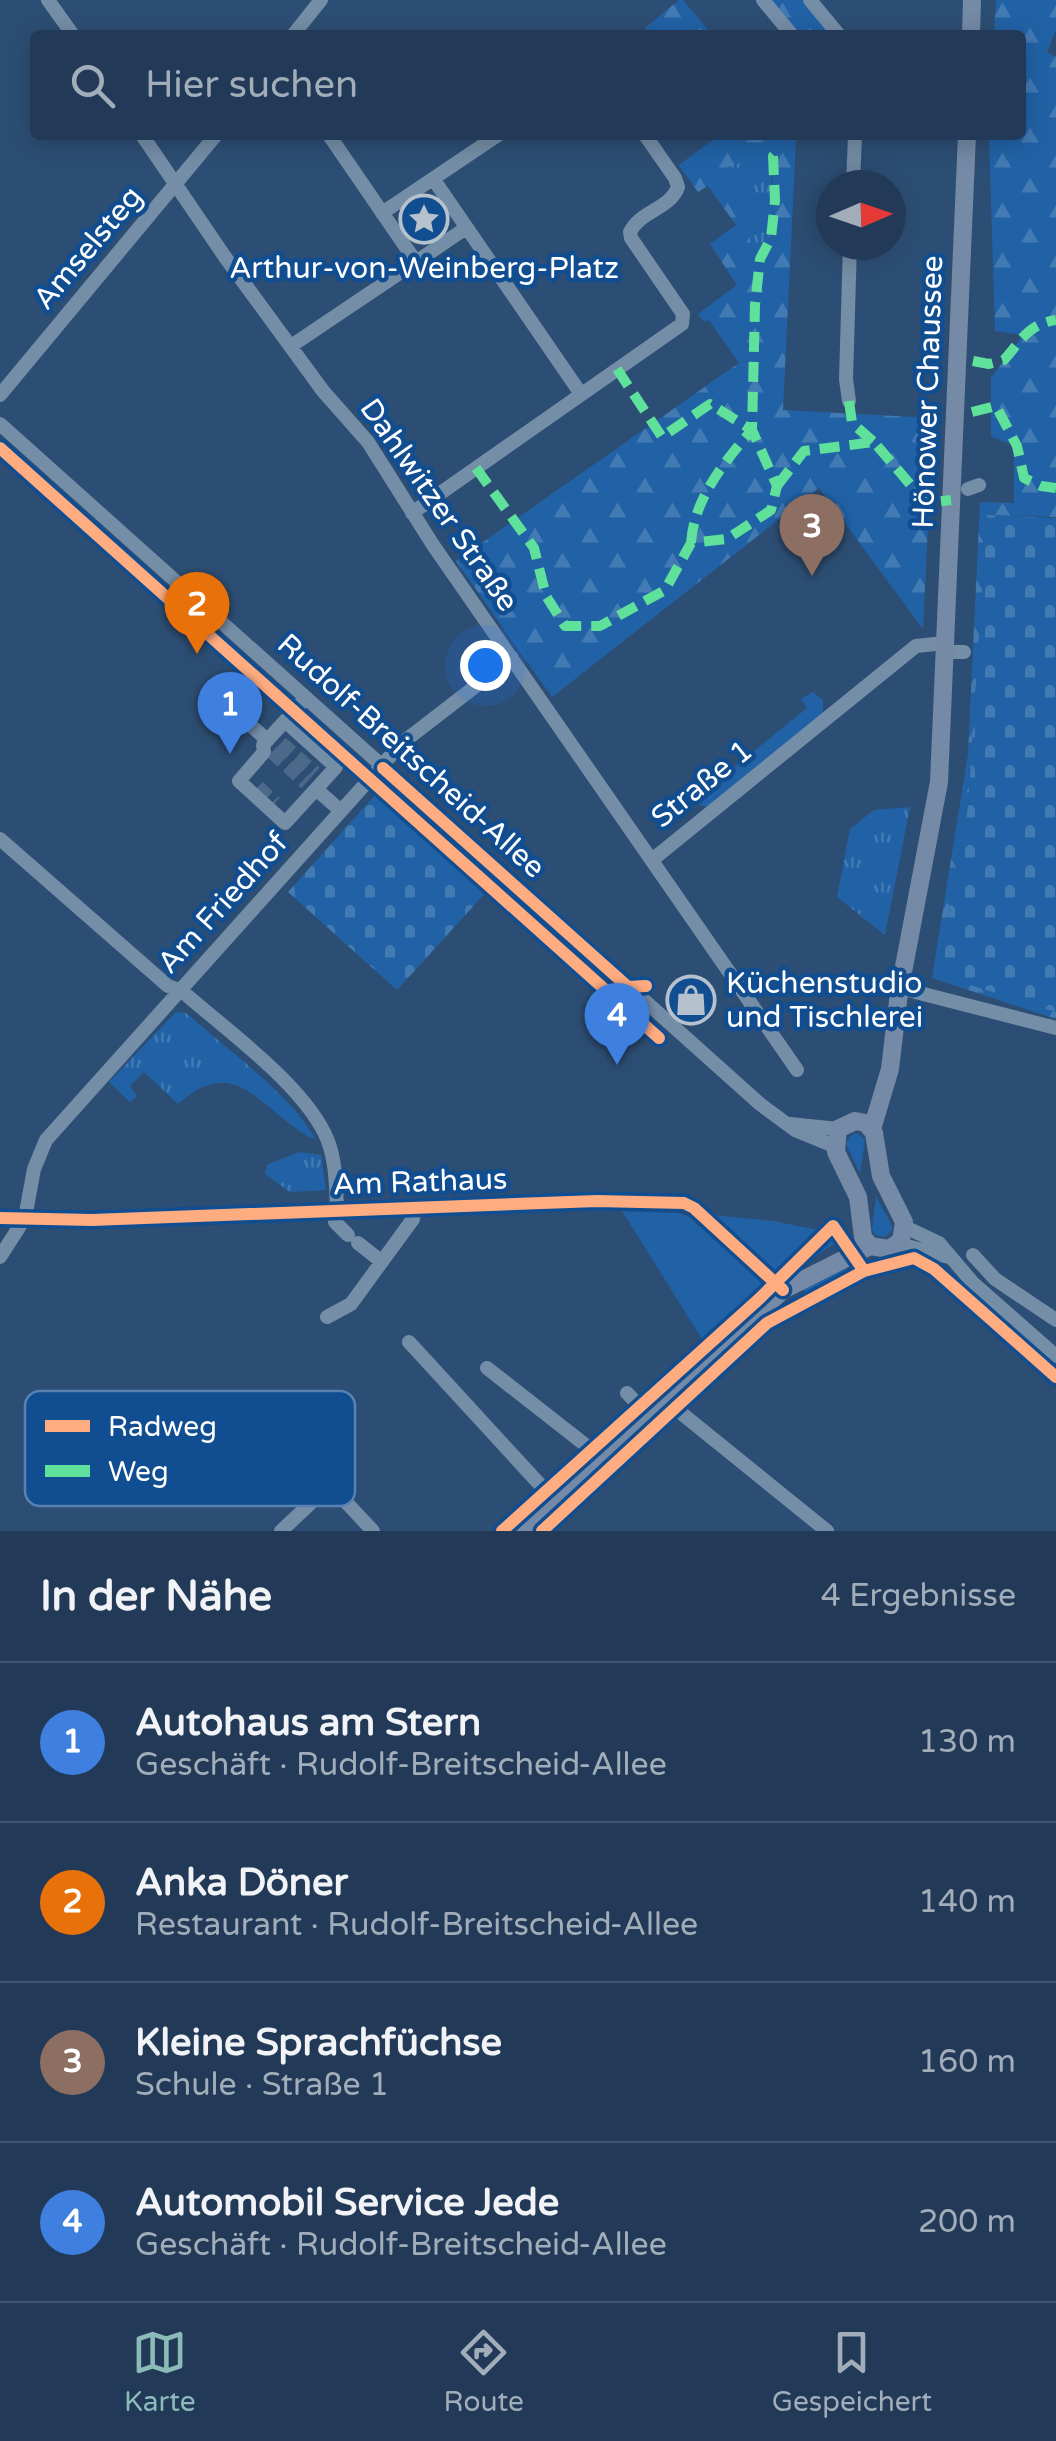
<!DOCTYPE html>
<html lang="de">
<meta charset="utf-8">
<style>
body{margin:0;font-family:"Varela Round",sans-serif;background:#2e4561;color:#f1f3f6}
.compass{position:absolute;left:816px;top:170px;width:90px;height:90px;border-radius:50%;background:#223a57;box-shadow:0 5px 25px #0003;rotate:88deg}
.you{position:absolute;left:485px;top:665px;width:35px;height:35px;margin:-25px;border:8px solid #fff;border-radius:50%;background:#1a73e8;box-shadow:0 0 0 15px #1a73e833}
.badge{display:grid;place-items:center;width:65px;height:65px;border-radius:50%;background:#8bbbb9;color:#fff;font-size:32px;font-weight:700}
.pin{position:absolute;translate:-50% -82px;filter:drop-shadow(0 2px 5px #0008)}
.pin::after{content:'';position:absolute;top:52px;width:35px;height:30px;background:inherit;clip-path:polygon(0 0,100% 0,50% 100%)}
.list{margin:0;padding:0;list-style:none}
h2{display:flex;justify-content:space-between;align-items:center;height:130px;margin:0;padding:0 40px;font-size:42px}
h2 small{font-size:32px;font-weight:400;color:#a2adba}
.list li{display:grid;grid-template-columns:65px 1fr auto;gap:30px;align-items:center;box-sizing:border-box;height:160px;padding:0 40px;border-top:2px solid #3f546d}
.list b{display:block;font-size:38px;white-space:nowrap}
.list p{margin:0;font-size:32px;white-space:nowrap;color:#a2adba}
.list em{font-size:32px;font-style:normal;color:#a2adba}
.icon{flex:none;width:55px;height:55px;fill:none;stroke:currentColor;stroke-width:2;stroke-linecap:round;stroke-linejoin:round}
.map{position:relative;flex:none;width:1056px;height:1531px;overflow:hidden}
.search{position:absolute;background:#223a57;box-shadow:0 5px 25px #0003;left:30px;right:30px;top:30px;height:110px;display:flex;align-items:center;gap:25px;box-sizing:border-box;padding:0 35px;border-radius:10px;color:#a2adba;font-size:38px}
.sheet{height:770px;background:#223a57}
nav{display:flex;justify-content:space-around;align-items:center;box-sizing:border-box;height:140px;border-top:2px solid #3f546d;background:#223a57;font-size:28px;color:#a2adba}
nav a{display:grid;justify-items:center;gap:5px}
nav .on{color:#8bbbb9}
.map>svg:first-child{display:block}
.green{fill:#2162a6}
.forest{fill:url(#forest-firs);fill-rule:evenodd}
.cemetery{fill:url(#cemetery-stones)}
.park{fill:url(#park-tufts)}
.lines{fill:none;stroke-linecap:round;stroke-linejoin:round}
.minor-tunnel{stroke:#4c6989;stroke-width:14;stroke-dasharray:14 7;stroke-linecap:butt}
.minor{stroke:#758ea7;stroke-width:14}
.major{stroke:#748aa6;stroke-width:18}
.quiet{stroke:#60e19b;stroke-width:10;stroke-dasharray:20 10;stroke-linecap:butt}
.cycleway-casing{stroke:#104d91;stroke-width:19}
.cycleway{stroke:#ffac80;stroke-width:12}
.labels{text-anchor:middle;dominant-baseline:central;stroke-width:9;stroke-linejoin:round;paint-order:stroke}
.street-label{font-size:30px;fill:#fff;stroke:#104d91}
.poi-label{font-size:30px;fill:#fff;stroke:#104d91}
.key{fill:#104d91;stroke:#5882b2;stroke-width:2.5}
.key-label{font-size:28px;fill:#fff}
</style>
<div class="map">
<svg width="1056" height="1531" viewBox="0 0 1056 1531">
<defs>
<pattern id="forest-firs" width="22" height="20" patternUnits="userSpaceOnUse" patternTransform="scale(2.5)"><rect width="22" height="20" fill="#2162a6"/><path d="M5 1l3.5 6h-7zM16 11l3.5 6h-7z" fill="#427ab3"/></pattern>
<pattern id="cemetery-stones" width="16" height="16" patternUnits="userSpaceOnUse" patternTransform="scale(2.5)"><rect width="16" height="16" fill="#2162a6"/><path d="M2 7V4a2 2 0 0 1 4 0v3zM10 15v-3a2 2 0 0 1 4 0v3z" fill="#427ab3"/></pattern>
<pattern id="park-tufts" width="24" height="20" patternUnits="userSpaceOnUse" patternTransform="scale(2.5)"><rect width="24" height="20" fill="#2162a6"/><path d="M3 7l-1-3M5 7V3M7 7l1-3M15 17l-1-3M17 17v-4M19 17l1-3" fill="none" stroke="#427ab3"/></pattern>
</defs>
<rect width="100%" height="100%" fill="#2d4e74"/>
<!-- green -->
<path class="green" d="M813 692 823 700V715L711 807C700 806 691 804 688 792L696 786 702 793 807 708 801 699Z
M856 1133 865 1139 860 1174 846 1144 850 1136Z
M876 1196 892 1226V1230L885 1237 875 1235 872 1229Z
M622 1211 679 1213 689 1217 763 1283 764 1291 705 1344Z
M712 1215 773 1221 824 1231 777 1273Z
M828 1233 834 1234 838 1241 783 1279 781 1277Z
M842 1265 853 1275 807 1298 803 1288Z"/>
<!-- forest -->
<path class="forest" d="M679 0H683L712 35H649L645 28Z
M768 0H805L834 35H796Z
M996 0H1056V29L1047 52 1056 57V517L987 515 968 807 938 974 1056 1012V1019L932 978 968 754 980 502 1014 503V446L991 436V378L1023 335 995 331 989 135H1021V35H994Z
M719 135H794L796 138 783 410 933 418 923 629 819 488 552 697 456 561 739 363 709 320 704 322 698 314 737 285 710 244 736 225 708 186 698 192 679 165ZM772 157 773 200 769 237 752 247 741 198Z"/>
<!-- cemetery -->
<path class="cemetery" d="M987 515 1056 518V1012L938 975 968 807Z
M378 792 488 890 397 990 288 892Z"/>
<!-- park -->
<path class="park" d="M770 154 773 200 769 237 752 248 741 198 724 184 722 169Z
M910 807 885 935 837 897 850 829 874 810Z
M176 1012 186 1013C224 1047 293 1096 316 1140 265 1118 239 1048 178 1104L144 1072 130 1086 137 1096 130 1102 109 1082Z
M299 1152 321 1155 326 1190 290 1192 265 1174 267 1165Z"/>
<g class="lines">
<!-- minor-tunnel -->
<path class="minor-tunnel" d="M281 743 315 773
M272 752 306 783
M258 787 275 803"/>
<!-- minor -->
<path class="minor" d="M48 0 73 35
M763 0 792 35
M810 0 839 35
M293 35 321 0
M142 135 225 257 323 391 368 442 433 545 797 1070
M434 180 581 394
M853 185 855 135
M382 213 498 135
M416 262 466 228
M291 346 416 262 329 135
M0 395 216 135
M849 401 846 379 850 245
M0 424 760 1104 795 1130 834 1146
M968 489 979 485
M412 513 682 324 683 314 631 238 630 232C640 211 670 209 678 187L675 178 645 135
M944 652H964
M305 699 285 721 336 767 316 789 341 811
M234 710 267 740
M285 721 263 745 264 752 239 781 285 823 316 789
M0 839 168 986 182 991C226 1030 307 1087 328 1141 336 1163 336 1186 337 1210
M652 860 916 646 945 643
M900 988 1056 1028
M790 1124 838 1129
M334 1210 335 1222 348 1235
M0 1218 92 1220 597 1201 684 1203 694 1208 783 1290
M905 1227 939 1243 973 1283 1056 1356
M358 1243 382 1262
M899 1244 949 1257
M973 1255 995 1279 1056 1320
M0 1257 25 1218 34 1169 46 1140 402 743 512 658
M327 1317 351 1304 413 1219 415 1207
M409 1342 555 1501
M487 1368 602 1458
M627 1393 648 1415
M287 1400 349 1466 330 1485
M665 1400 827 1531
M281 1531 330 1485 373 1531"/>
<!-- major -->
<path class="major" d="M971 35 972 0
M855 1121 866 1123 874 1133 881 1176 904 1222 901 1241 889 1249 870 1246 863 1237 858 1197 836 1152 838 1129Z
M872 1129 890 1069 899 993 939 782 967 135
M523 1531 783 1290 870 1246"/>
<!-- quiet -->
<path class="quiet" d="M973 361 989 364 1004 360C1021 341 1028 324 1056 320
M617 369 662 437 710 404 752 430C724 462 694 499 691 543
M849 401 852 423 874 442
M972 412 996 406 1017 446 1024 478 1041 486 1056 488
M476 468 534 548 546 596 565 626H600L665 590 691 543 727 539 771 510 777 486 752 430 755 305 760 259 771 238 775 200 773 156 780 149
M777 486 804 451 874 442 926 503 951 500"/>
<!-- cycleway casing -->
<g class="cycleway-casing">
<path id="cycleway" d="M0 448 659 1038
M383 768 628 987 646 986
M0 1218 92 1220 597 1201 684 1203 694 1208 783 1290
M502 1531 759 1299 833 1226 864 1271
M542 1531 767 1323 864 1271 914 1258 934 1269 1056 1377"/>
</g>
<!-- cycleway -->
<use href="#cycleway" class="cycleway"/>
</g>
<!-- icons -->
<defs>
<g id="sight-ring" transform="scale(2.5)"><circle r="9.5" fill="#104d91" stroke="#b6c1ce" stroke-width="1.5"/><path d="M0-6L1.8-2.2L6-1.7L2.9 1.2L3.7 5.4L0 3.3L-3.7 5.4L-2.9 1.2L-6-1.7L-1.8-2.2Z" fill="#b6c1ce"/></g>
<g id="shop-ring" transform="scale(2.5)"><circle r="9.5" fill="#104d91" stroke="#b6c1ce" stroke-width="1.5"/><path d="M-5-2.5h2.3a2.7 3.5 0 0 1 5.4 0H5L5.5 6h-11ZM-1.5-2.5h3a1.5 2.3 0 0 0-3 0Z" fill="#b6c1ce"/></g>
</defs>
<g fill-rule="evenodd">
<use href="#sight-ring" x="424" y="219"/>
<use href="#shop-ring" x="691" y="1000"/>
</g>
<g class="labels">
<!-- street labels -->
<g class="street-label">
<text transform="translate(88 248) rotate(-50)">Amselsteg</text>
<text transform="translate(928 392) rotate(-88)">Hönower Chaussee</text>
<text transform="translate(439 505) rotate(55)">Dahlwitzer Straße</text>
<text transform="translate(411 756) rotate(42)">Rudolf-Breitscheid-Allee</text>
<text transform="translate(702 784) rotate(-39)">Straße 1</text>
<text transform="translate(223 903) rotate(-48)">Am Friedhof</text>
<text transform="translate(420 1182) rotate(-2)">Am Rathaus</text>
</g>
<!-- poi labels -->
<g class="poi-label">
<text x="424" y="268">Arthur-von-Weinberg-Platz</text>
<text x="726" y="983" text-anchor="start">Küchenstudio<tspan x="726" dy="34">und Tischlerei</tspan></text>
</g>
</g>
<!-- legend -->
<rect x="25" y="1391" width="330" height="115" rx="15" class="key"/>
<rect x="45" y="1420" width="45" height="12" fill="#ffac80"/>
<rect x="45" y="1465" width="45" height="12" fill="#60e19b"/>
<g class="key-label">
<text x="108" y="1436">Radweg</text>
<text x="108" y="1481">Weg</text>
</g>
</svg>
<svg class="compass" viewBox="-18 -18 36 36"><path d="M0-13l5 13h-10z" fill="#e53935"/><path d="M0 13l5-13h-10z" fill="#a2adba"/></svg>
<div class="you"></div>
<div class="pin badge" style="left:230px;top:754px;background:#3f7fe0">1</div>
<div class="pin badge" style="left:197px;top:654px;background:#e8710a">2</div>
<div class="pin badge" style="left:812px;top:576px;background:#8d6e63">3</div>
<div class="pin badge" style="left:617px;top:1065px;background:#3f7fe0">4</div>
<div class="search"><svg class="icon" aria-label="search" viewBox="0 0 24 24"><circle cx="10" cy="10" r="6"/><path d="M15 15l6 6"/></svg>Hier suchen</div>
</div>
<section class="sheet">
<h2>In der Nähe<small>4 Ergebnisse</small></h2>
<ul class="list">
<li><span class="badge" style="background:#3f7fe0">1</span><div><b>Autohaus am Stern</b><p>Geschäft · Rudolf-Breitscheid-Allee</p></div><em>130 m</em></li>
<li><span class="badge" style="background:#e8710a">2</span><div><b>Anka Döner</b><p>Restaurant · Rudolf-Breitscheid-Allee</p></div><em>140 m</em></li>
<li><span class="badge" style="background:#8d6e63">3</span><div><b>Kleine Sprachfüchse</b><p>Schule · Straße 1</p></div><em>160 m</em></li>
<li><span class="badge" style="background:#3f7fe0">4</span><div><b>Automobil Service Jede</b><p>Geschäft · Rudolf-Breitscheid-Allee</p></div><em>200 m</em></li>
</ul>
</section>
<nav>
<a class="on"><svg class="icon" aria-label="map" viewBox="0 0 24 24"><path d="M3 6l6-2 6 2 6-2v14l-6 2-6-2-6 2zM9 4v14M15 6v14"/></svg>Karte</a>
<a><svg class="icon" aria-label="directions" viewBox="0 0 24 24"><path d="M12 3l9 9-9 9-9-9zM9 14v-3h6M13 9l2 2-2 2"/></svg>Route</a>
<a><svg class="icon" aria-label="saved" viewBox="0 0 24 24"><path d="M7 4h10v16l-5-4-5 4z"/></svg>Gespeichert</a>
</nav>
